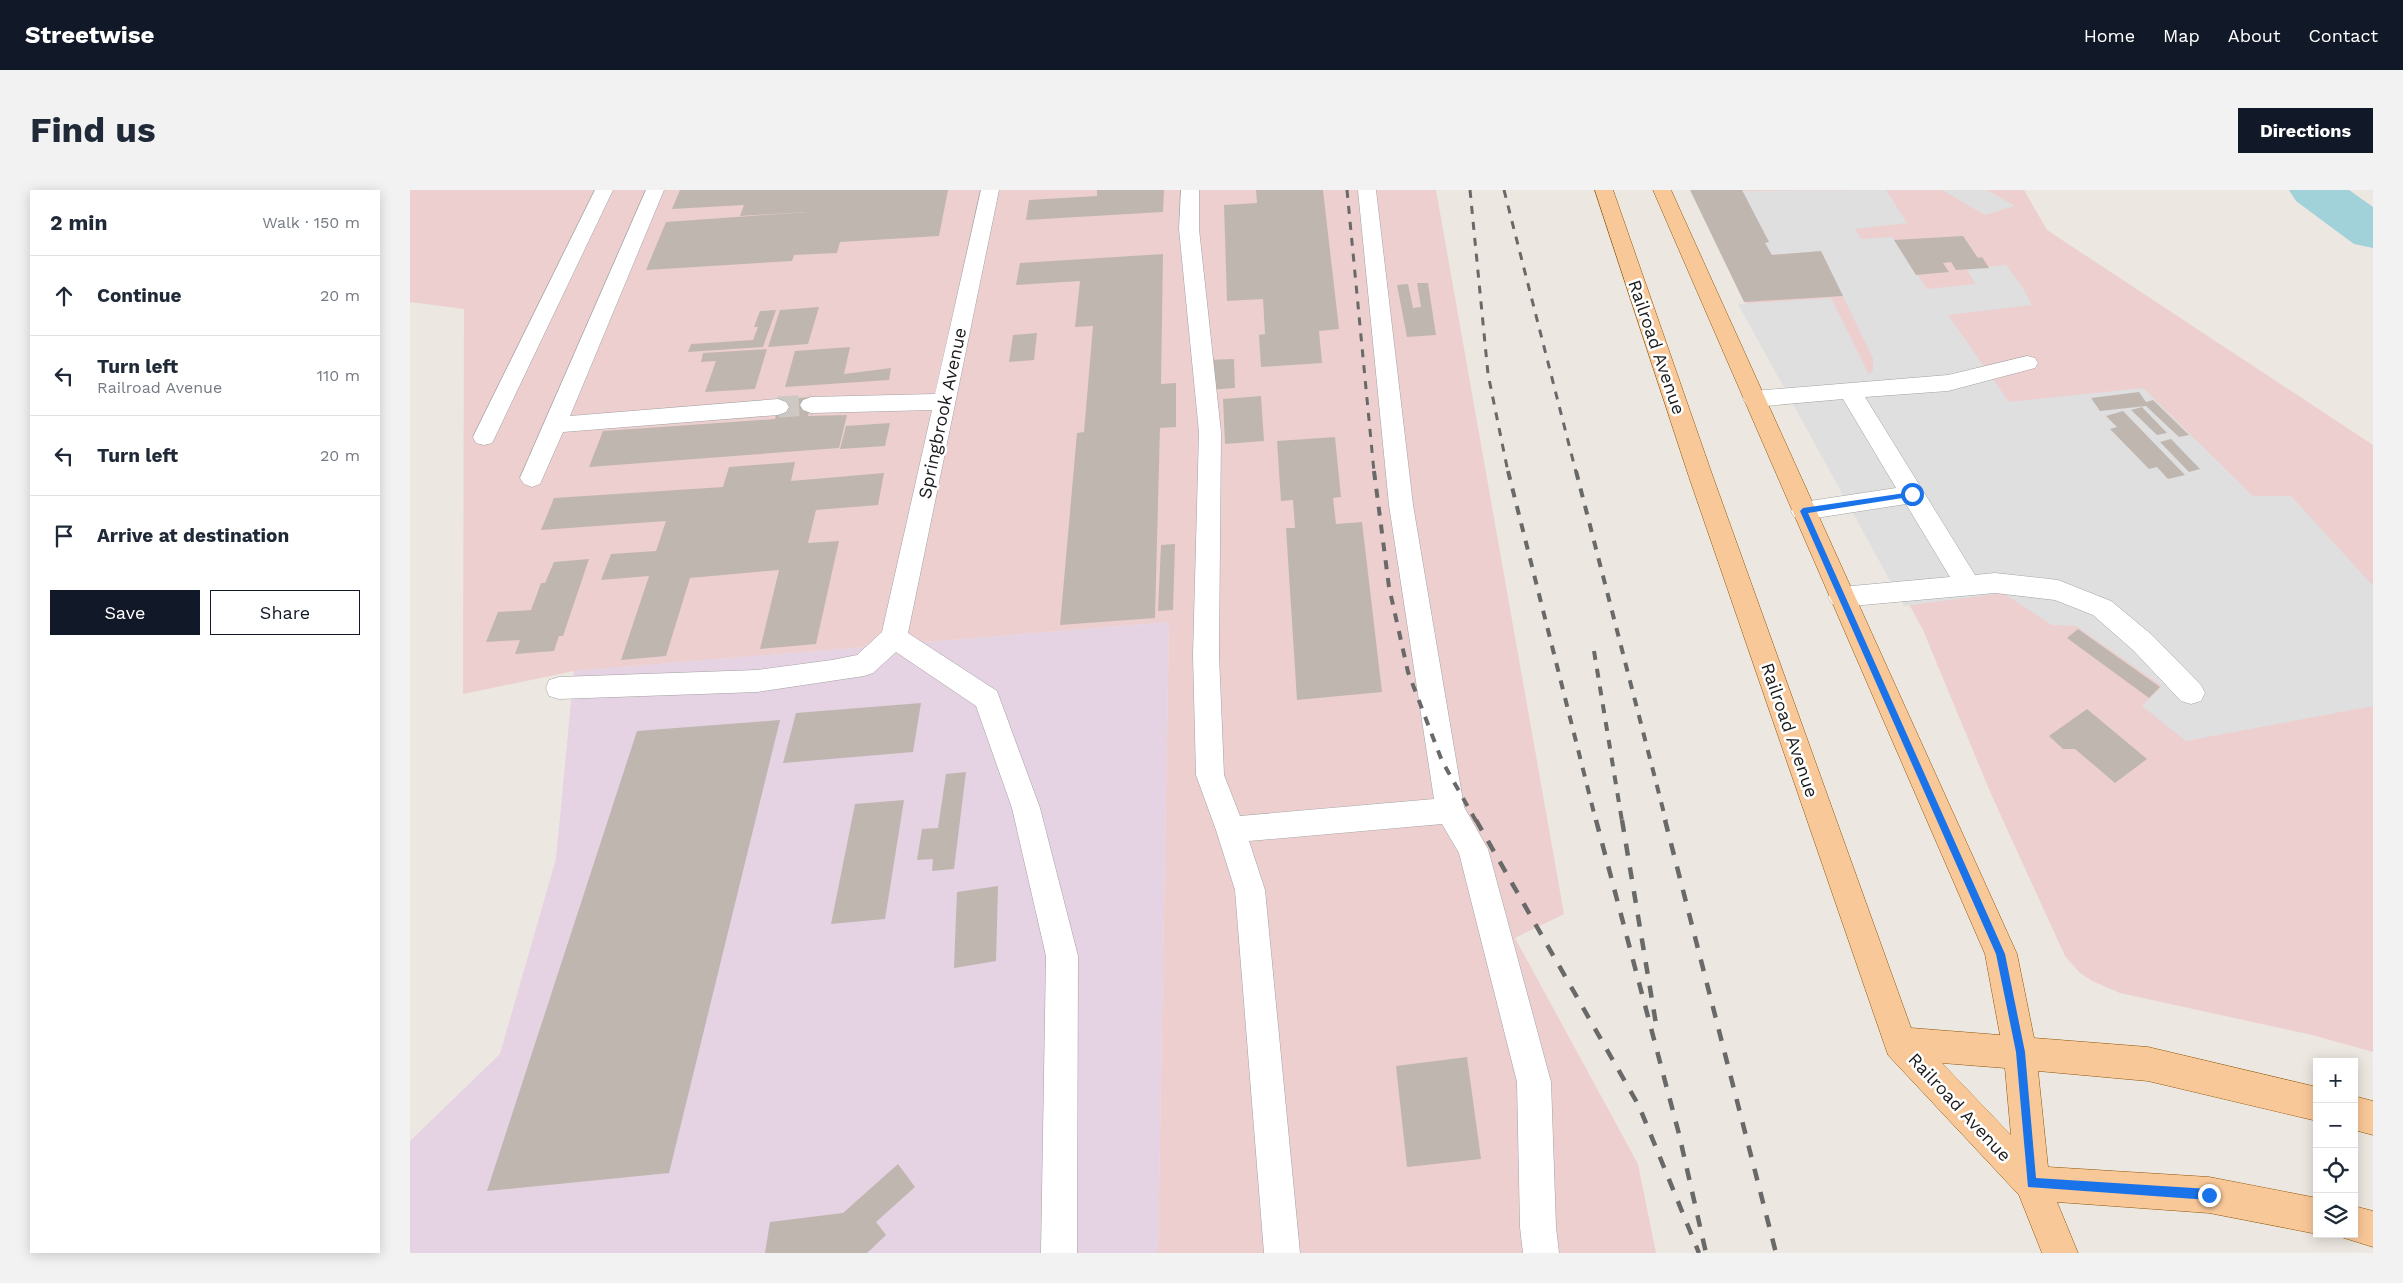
<!DOCTYPE html>
<meta charset="utf-8">
<style>
body{margin:0;font-family:"Work Sans",sans-serif;background:#f2f2f3;color:#1f2937}
.controls{position:absolute;right:15px;bottom:15px;display:grid;overflow:hidden;border-radius:0px;box-shadow:0 2px 12px #0003}
.controls button{width:45px;height:45px;display:grid;place-items:center;padding:0;border:0;border-bottom:1px solid #e0e1e3;background:#fff;color:#1f2937;font:25px sans-serif}
.stop{position:absolute;width:15px;height:15px;margin:-11px;border:4px solid #1a73e8;border-radius:50%;background:#fff}
.stop.end{background:#1a73e8;border-color:#fff;box-shadow:0 1px 5px #0008}
.list{margin:0;padding:0;list-style:none}
h2{display:flex;justify-content:space-between;align-items:center;height:65px;margin:0;padding:0 20px;font-size:21px}
h2 small{font-size:16px;font-weight:400;color:#747a83}
.list li{display:grid;grid-template-columns:32px 1fr auto;gap:15px;align-items:center;box-sizing:border-box;height:80px;padding:0 20px;border-top:1px solid #e0e1e3}
.list b{display:block;font-size:19px;white-space:nowrap}
.list p{margin:0;font-size:16px;white-space:nowrap;color:#747a83}
.list em{font-size:16px;font-style:normal;color:#747a83}
.actions{display:flex;gap:10px;padding:15px 20px}
.actions a{flex:1;padding:11px 0;border:1px solid #111827;border-radius:0px;text-align:center;font-size:18px;color:#111827}
.actions .main{background:#111827;color:#fff}
.icon{flex:none;width:28px;height:28px;fill:none;stroke:currentColor;stroke-width:2;stroke-linecap:round;stroke-linejoin:round}
.map{position:relative;flex:none;width:1963px;height:1063px;overflow:hidden;border-radius:0px}
header{display:flex;align-items:center;gap:30px;box-sizing:border-box;height:70px;padding:0 25px;background:#111827;color:#fff}
header strong{font-size:24px}
nav{display:flex;gap:28px;margin-inline-start:auto;font-size:18px}
.intro{display:flex;align-items:center;justify-content:space-between;box-sizing:border-box;height:120px;padding:0 30px}
h1{margin:0;font-size:35px}
.button{padding:12px 22px;border-radius:0px;background:#111827;color:#fff;font-size:18px;font-weight:700}
main{display:flex;gap:30px;padding:0 30px}
aside{flex:1;background:#fff;border-radius:0px;box-shadow:0 2px 12px #0003}
.map>svg:first-child{display:block}
.commercial{fill:#edcfd0}
.industrial{fill:#e5d2e3}
.parking{fill:#dfdfdf}
.lines{fill:none;stroke-linecap:round;stroke-linejoin:round}
.river{fill:#a1d1d9;fill-rule:evenodd}
.building{fill:#c0b6b0}
.minor-tunnel{stroke:#cdc8c2;stroke-width:21;stroke-dasharray:21 11;stroke-linecap:butt}
.minor-casing{stroke:#a2a2a2;stroke-width:1}
.major-casing{stroke:#8e5504;stroke-width:1}
.minor{fill:#fff;fill-rule:evenodd}
.major{fill:#f9c898;fill-rule:evenodd}
.rail-far2{stroke:#696969;stroke-width:3;stroke-dasharray:8 8;stroke-linecap:butt}
.rail-far1{stroke:#696969;stroke-width:4;stroke-dasharray:9 9;stroke-linecap:butt}
.rail{stroke:#696969;stroke-width:4.5;stroke-dasharray:12 12;stroke-linecap:butt}
.route{fill:#1a73e8}
.labels{text-anchor:middle;dominant-baseline:central;stroke-width:5;stroke-linejoin:round;paint-order:stroke}
.street-label{font-size:18px;fill:#1b1b1b;stroke:#fff}
</style>
<header>
<strong>Streetwise</strong>
<nav><a>Home</a><a>Map</a><a>About</a><a>Contact</a></nav>
</header>
<div class="intro"><h1>Find us</h1><a class="button">Directions</a></div>
<main>
<aside>
<h2>2 min<small>Walk · 150 m</small></h2>
<ul class="list">
<li><svg class="icon" aria-label="ahead" viewBox="0 0 24 24"><path d="M12 20V5M6 11l6-6 6 6"/></svg><div><b>Continue</b></div><em>20 m</em></li>
<li><svg class="icon" aria-label="left" viewBox="0 0 24 24"><path d="M17 20v-9H6M10 6l-5 5 5 5"/></svg><div><b>Turn left</b><p>Railroad Avenue</p></div><em>110 m</em></li>
<li><svg class="icon" aria-label="left" viewBox="0 0 24 24"><path d="M17 20v-9H6M10 6l-5 5 5 5"/></svg><div><b>Turn left</b></div><em>20 m</em></li>
<li><svg class="icon" aria-label="arrive" viewBox="0 0 24 24"><path d="M6 21V4h12l-3 4 3 4H6"/></svg><div><b>Arrive at destination</b></div></li>
</ul>
<div class="actions"><a class="main">Save</a><a>Share</a></div>
</aside>
<div class="map">
<svg width="1963" height="1063" viewBox="0 0 1963 1063">
<rect width="100%" height="100%" fill="#ece7e0"/>
<!-- commercial -->
<path class="commercial" d="M0 0H1026L1154 724 1105 748 1228 974 1246 1063H748L759 432 164 481 53 504 54 119 0 112Z
M1283 0H1614L1637 40 1963 255V862L1902 845 1710 803 1682 791 1669 782 1655 766 1581 604 1513 440 1340 122Z"/>
<!-- industrial -->
<path class="industrial" d="M759 432 748 1063H0V951L90 864 146 669 164 481Z"/>
<!-- parking -->
<path class="parking" d="M1476 0 1497 33 1445 39 1451 49 1482 47 1517 99 1566 94 1556 79 1596 75 1612 96 1622 115 1538 125 1599 212 1733 198 1843 306H1881L1963 396V516L1776 551 1732 516 1752 496 1666 436 1642 435 1593 403 1494 416 1328 114 1421 108 1459 185 1463 180V168L1411 61 1362 65 1355 53 1359 52 1332 1Z
M1532 0H1577L1605 16 1575 25Z"/>
<g class="lines">
<!-- river -->
<path class="river" d="M1879 0H1939L1963 17V58L1944 54 1886 11Z"/>
</g>
<!-- building -->
<path class="building" d="M270 0H538L529 46 430 52 427 63 384 65 382 71 236 80 256 32 398 22 330 26 334 15 262 19Z
M687 0H754L753 22 616 30 619 10 687 6Z
M846 0H913L929 139 909 141 912 173 851 177 849 145 855 144 853 109 817 111 814 15 847 13Z
M1280 0H1332L1359 52 1355 53 1362 65 1411 61 1433 106 1334 112Z
M1553 46 1568 68 1572 67 1579 78 1546 80 1541 72 1533 73 1539 82 1506 85 1484 50Z
M753 64 751 194 766 193V237L750 238 745 428 650 435 667 243 674 242 683 136 665 137 670 91 606 95 610 73Z
M1007 93H1018L1026 145 997 147 987 95 998 94 1003 118 1011 117Z
M409 117 398 154 358 157 370 120Z
M366 120 353 157 278 162 281 154 343 150 348 137H344L350 121Z
M627 143 624 170 599 172 603 145Z
M440 157 434 184 481 178 479 190 375 197 385 161Z
M357 159 345 199 295 202 306 171 291 172 293 163Z
M824 169 825 198 798 200 796 170Z
M1729 202 1736 212 1743 210 1779 245 1769 247 1736 216 1690 221 1681 208Z
M851 206 854 251 815 254 813 209Z
M403 207 398 226 437 225 429 258 179 277 193 241 365 229 371 209Z
M1732 217 1757 243 1747 245 1721 220Z
M1713 221 1775 285 1758 289 1747 277 1739 279 1700 239 1707 237 1696 226Z
M480 233 475 256 430 259 436 236Z
M925 247 931 307 923 308 926 334 952 332 972 502 887 510 876 338H885L883 310 871 311 867 251Z
M1761 249 1790 279 1779 282 1750 252Z
M385 272 381 291 474 283 468 315 406 320 398 353 429 351 406 454 350 459 369 380 280 388 256 466 211 470 239 386 191 390 201 364 246 361 256 331 131 340 144 308 313 297 319 277Z
M765 354 763 420 748 421 751 355Z
M179 369 153 446H149L144 461 105 464 110 450 76 452 88 422 121 420 131 393H135L144 372Z
M1668 439 1750 497 1739 508 1657 448Z
M511 513 503 562 373 573 386 523Z
M1677 519 1737 569 1705 593 1665 559H1653L1639 546Z
M370 530 259 983 77 1001 227 541Z
M556 582 544 679 522 681 523 669 507 670 512 639 528 638 536 584Z
M494 610 475 729 421 734 445 614Z
M588 696 586 771 544 778 547 702Z
M1057 867 1071 969 997 977 986 876Z
M488 974 505 997 466 1032 476 1045 457 1063H355L360 1032 433 1023Z"/>
<g class="lines">
<!-- minor-tunnel -->
<path class="minor-tunnel" d="M368 217 401 215"/>
<!-- minor casing -->
<g class="minor-casing">
<path id="minor" d="M185 0H203L85 247 82 253 74 255 66 253 63 247Z
M236 0H254L160 226 368 209 376 212 379 217 376 222 368 225 153 242 130 294 122 297 114 294 110 288Z
M571 0H589L498 443 587 501 630 618 668 766 667 1063H631L636 766 602 618 566 516 486 462 463 483 454 486 347 502 149 509 139 506 136 498 139 490 149 487 347 480 422 470 447 465 472 442 522 220 401 223 393 220 390 215 393 210 401 207 525 204Z
M771 0H789V39L811 242 809 465 814 585 830 626 1024 609 979 315 948 0H966L1003 315 1054 617 1078 659 1141 892 1146 1037 1149 1063H1113L1110 1037 1107 892 1049 663 1032 634 839 651 855 700 890 1063H854L825 700 806 640 786 585 783 465 789 242 769 39Z
M1617 166 1625 168 1628 173 1625 178 1538 201 1455 207 1565 385 1585 383 1648 390 1701 411 1742 445 1791 495 1795 503 1791 511 1781 514 1771 511 1724 461 1683 425 1645 410 1585 403 1431 417 1422 414 1418 407 1422 400 1431 397 1540 387 1496 314 1393 330 1384 327 1381 321 1384 315 1393 312 1486 298 1433 209 1344 217 1336 214 1333 209 1336 204 1344 201 1538 185Z"/>
</g>
<!-- major casing -->
<g class="major-casing">
<path id="major" d="M1185 0H1203L1303 287 1501 838 1590 845 1575 764 1243 0H1261L1602 753 1607 764 1624 848 1738 857 1907 897V931L1738 891 1628 881 1638 977 1799 987 1907 1008V1044L1799 1023 1647 1012 1668 1063H1632L1609 1005 1478 865 1279 287ZM1532 873 1595 878 1601 945Z
M1944 906 1963 911V945L1944 940Z
M1944 1016 1963 1021V1057L1931 1047 1930 1044H1944Z"/>
</g>
<!-- minor -->
<use href="#minor" class="minor"/>
<!-- major -->
<use href="#major" class="major"/>
<!-- rail-far2 -->
<path class="rail-far2" d="M937 0 964 282
M1060 0 1078 184 1098 282
M1094 0 1166 282"/>
<!-- rail-far1 -->
<path class="rail-far1" d="M964 281 979 397 998 482 1032 571 1066 631
M1098 281 1186 631
M1166 281 1256 631
M1184 461 1212 631"/>
<!-- rail -->
<path class="rail" d="M1066 630 1229 916 1289 1063
M1186 630 1269 944 1296 1063
M1212 630 1246 834
M1255 630 1366 1063"/>
</g>
<!-- route -->
<path class="route" d="M1502 302 1506 304 1505 306 1398 323 1595 764 1615 862 1626 988 1799 999 1804 1005 1803 1008 1799 1010 1618 997 1606 862 1586 764 1390 321 1393 318Z"/>
<g class="labels">
<!-- street labels -->
<g class="street-label">
<text transform="translate(1247 157) rotate(71)">Railroad Avenue</text>
<text transform="translate(532 223) rotate(-78)">Springbrook Avenue</text>
<text transform="translate(1380 540) rotate(71)">Railroad Avenue</text>
<text transform="translate(1550 917) rotate(47)">Railroad Avenue</text>
</g>
</g>
</svg>
<div class="controls">
<button>+</button>
<button>−</button>
<button><svg class="icon" aria-label="locate" viewBox="0 0 24 24"><circle cx="12" cy="12" r="6"/><path d="M12 2v4M12 18v4M2 12h4M18 12h4"/></svg></button>
<button><svg class="icon" aria-label="layers" viewBox="0 0 24 24"><path d="M12 4l9 5-9 5-9-5zM3 14l9 5 9-5"/></svg></button>
</div>
<div class="stop" style="left:1502px;top:304px"></div>
<div class="stop end" style="left:1799px;top:1005px"></div>
</div>
</main>
